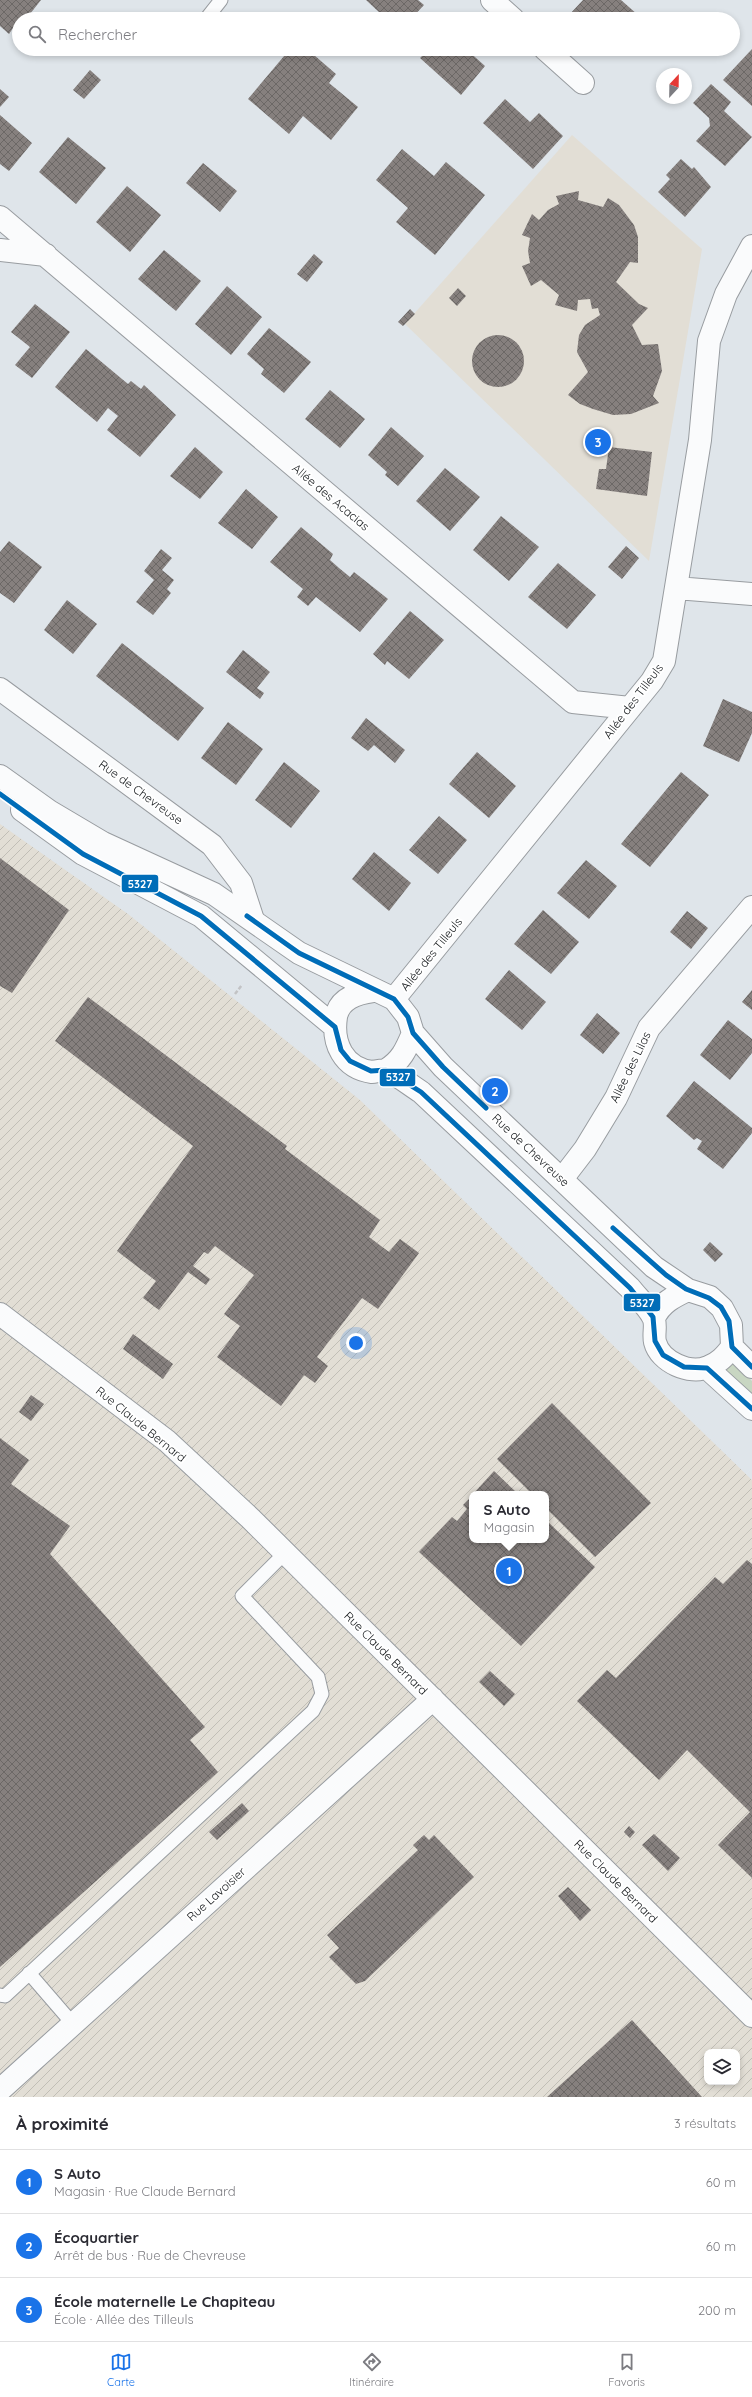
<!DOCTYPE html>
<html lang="fr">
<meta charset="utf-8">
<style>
body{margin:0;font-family:Quicksand,sans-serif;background:#f2f2f3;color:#2b2b33}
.controls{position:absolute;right:12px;bottom:12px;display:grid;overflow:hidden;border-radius:8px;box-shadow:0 2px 6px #0003}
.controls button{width:36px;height:36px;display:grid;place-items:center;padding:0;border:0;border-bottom:1px solid #e1e1e2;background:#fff;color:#2b2b33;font:20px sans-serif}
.compass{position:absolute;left:656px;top:68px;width:36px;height:36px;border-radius:50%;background:#fff;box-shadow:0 2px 6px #0003;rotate:22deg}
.you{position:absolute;left:356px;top:1343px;width:14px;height:14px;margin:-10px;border:3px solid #fff;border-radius:50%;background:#1a73e8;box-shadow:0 0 0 6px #1a73e833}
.badge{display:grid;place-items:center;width:26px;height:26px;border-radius:50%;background:#1a73e8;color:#fff;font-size:13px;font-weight:700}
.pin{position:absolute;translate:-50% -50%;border:2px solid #fff;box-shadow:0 1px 4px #0006}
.popup{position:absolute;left:469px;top:1491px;width:80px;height:52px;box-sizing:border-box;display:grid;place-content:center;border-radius:8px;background:#fff;filter:drop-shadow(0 1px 3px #0005);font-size:13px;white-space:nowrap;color:#7c7c81}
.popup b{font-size:15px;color:#2b2b33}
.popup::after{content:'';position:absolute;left:50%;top:100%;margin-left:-8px;border:8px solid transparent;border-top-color:#fff}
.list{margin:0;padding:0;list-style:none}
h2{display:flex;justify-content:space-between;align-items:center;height:52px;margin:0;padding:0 16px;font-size:17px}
h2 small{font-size:13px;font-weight:400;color:#7c7c81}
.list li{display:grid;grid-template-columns:26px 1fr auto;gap:12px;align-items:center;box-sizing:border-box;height:64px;padding:0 16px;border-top:1px solid #e1e1e2}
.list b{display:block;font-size:15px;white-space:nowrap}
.list p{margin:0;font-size:13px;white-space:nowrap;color:#7c7c81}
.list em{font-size:13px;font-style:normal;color:#7c7c81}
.icon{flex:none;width:22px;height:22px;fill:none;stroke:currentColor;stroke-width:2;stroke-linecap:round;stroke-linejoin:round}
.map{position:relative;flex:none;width:752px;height:2097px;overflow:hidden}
.search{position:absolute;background:#fff;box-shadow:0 2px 6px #0003;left:12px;right:12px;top:12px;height:44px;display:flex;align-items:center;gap:10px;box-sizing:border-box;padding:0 14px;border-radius:22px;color:#7c7c81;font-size:15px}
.sheet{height:244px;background:#fff}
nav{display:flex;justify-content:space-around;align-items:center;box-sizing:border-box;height:56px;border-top:1px solid #e1e1e2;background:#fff;font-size:11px;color:#7c7c81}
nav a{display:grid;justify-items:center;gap:2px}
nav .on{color:#1a73e8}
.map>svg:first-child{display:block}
.industrial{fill:url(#industrial-furrows);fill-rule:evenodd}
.education{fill:#e2ded5}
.grass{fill:#c8d6c2}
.building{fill:url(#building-cross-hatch)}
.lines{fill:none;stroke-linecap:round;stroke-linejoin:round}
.lane-casing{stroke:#989ca0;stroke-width:15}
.street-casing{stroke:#989ca0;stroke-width:24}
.secondary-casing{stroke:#989ca0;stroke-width:24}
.path{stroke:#c2c3c5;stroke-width:2.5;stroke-dasharray:4 2;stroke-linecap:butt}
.lane{stroke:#fafbfc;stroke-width:13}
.street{stroke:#fafbfc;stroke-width:22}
.secondary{stroke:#fafbfc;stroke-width:22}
.bus-1-casing{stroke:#fff;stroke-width:8}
.bus-1{stroke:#006db8;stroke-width:5}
.labels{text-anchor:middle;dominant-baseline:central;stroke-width:4;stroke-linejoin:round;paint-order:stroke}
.street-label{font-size:12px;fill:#121619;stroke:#fff}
.line-badge{stroke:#fff;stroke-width:1.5}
.badge-label{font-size:11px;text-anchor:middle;font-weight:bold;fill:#fff}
</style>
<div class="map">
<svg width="752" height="2097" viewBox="0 0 752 2097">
<defs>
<pattern id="industrial-furrows" width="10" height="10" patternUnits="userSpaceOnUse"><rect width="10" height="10" fill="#e2ded5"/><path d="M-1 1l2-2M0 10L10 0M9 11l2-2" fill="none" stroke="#c1beb6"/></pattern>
<pattern id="building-cross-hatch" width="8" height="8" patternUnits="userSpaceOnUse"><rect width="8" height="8" fill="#86807e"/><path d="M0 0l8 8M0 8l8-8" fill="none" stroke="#6c6866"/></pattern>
</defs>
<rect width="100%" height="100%" fill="#dfe5ea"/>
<!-- industrial -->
<path class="industrial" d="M0 824 128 914 360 1100 752 1480V2097H0ZM472 1494H546V1540H472ZM707 2052H737V2082H707Z"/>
<!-- education -->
<path class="education" d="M572 135 702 249 649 561 405 324Z"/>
<!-- grass -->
<path class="grass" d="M733 1361 752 1381V1396L723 1371Z"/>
<!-- building -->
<path class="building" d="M0 0H45H41L26 19H19L9 34 0 26Z
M366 0H418L424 5 411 19H378L381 14Z
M583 0H621L638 15 635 19H573L569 15Z
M290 49H307L336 74 329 83 358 107 331 140 303 116 289 134 248 99Z
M429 49H466L485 66 461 95 420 58Z
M752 49V106L723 80Z
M90 70 101 80 84 99 73 90Z
M711 84 731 102 724 111 752 137 725 166 696 141 710 126 709 118 693 103Z
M0 89 9 97 0 107Z
M505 99 530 122 539 113 563 136 533 169 483 123Z
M0 115 32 143 9 171 0 164Z
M68 137 106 168 76 204 39 172Z
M402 149 434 176 446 162 485 195 435 255 396 222 408 208 376 180Z
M681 159 692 169 694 167 711 187 685 217 658 192 670 179 666 175Z
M203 163 237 191 220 212 186 183Z
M127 186 161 215 130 252 96 222Z
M579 191 578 200 603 207 608 198 619 205 634 225 638 237V263L630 262 616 282 639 304 648 308 632 325 642 345 658 344 662 371 653 396 659 403 631 414 613 415 593 409 580 404 568 395 588 372 577 352 579 335 585 325 600 315 598 308 592 309 590 299 578 300 577 311 555 305 559 295 541 280 531 286 522 266 530 263 528 251 530 238 522 235 532 214 539 220 548 210 559 204 556 196Z
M164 250 201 281 176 311 138 279Z
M314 254 323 262 307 282 297 274Z
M227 286 262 317 231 355 195 324Z
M458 288 466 296 457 306 449 298Z
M35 304 70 332 32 378 15 365 30 347 11 332Z
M410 309 415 314 403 326 398 322Z
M269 328 311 362 284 393 261 374 264 369 247 354Z
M472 361a26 26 0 1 1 52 0a26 26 0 1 1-52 0Z
M86 349 128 384 131 381 141 389 144 385 176 415 140 457 107 430 118 416 108 408 97 422 55 387Z
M330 390 365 419 340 448 305 419Z
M391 427 424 456 398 486 385 475 387 472 368 455Z
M195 447 223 472 200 499 170 476Z
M609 447 652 452 647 496 596 489 599 469H606Z
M445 468 480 497 450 531 416 501Z
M246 489 278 517 252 549 218 523Z
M501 516 539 547 509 581 473 550Z
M301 527 333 554 330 560 339 568 350 577 354 572 388 599 360 632 316 597 308 606 297 597 303 589 270 562Z
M9 541 42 567 14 603 0 593V552Z
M626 546 639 558 622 579 608 567Z
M161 549 172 558 162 570 174 580 167 589 171 593 153 615 136 602 154 580 144 571Z
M558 563 596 595 567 629 528 597Z
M67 600 97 624 73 654 44 630Z
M410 611 444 640 409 679 387 661 385 665 373 654Z
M122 643 204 708 178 741 96 676Z
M243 650 270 672 257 688 264 693 260 699 226 672Z
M723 699 752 712V733L739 762 703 746Z
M366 718 405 750 395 763 374 745 368 751 351 738Z
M228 722 263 749 236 785 201 758Z
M477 752 516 786 489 818 449 784Z
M284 762 320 791 291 828 255 800Z
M681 772 709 795 650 867 621 844Z
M439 816 467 840 438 874 409 850Z
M374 852 411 883 389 911 352 879Z
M0 858 69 910 12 993 0 986Z
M586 860 617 886 589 919 557 893Z
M543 910 579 942 551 974 514 944Z
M687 911 708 928 691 949 670 932Z
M509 970 546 1002 522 1030 485 999Z
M752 990V1010L742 1002Z
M88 997 287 1146 285 1149 380 1220 369 1237 389 1252 400 1239 419 1253 378 1309 362 1298 317 1357 328 1366 315 1383 304 1375 281 1406 217 1357 240 1326 224 1314 254 1275 215 1246 208 1254 204 1252 193 1266 210 1279 206 1285 188 1272 159 1310 143 1298 156 1281 117 1251 193 1146 55 1041Z
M597 1013 620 1033 603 1054 580 1035Z
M728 1020 752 1039V1053L730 1080 700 1055Z
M694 1081 752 1128V1133L723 1169 697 1149 702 1141 697 1138 694 1140 666 1116Z
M710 1242 723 1254 715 1262 703 1250Z
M133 1334 173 1364 163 1379 123 1349Z
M31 1395 44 1404 31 1421 19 1412Z
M552 1403 651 1503 595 1557 546 1508V1494H532L497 1459Z
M0 1438 29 1460 11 1484 70 1526 50 1554 205 1727 190 1740 218 1772 0 1967Z
M494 1471 518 1494H473Z
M472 1496V1540H546V1520L595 1567 521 1646 419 1552 452 1517 457 1521 467 1509 463 1505Z
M747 1560 752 1564V1878L718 1845 750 1812 687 1750 659 1780 577 1701 607 1670 616 1678 715 1577 723 1584Z
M490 1671 515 1694 504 1706 479 1682Z
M242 1803 249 1811 217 1840 209 1832Z
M629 1826 635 1832 630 1838 624 1832Z
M654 1834 680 1858 668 1871 642 1845Z
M424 1835 429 1840 434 1835 474 1877 365 1981 356 1984 329 1957 339 1948 327 1935 418 1850 413 1845Z
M568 1887 591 1910 580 1921 558 1896Z
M632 2020 702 2097H547Z"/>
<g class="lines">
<!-- lane casing -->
<g class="lane-casing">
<path id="lane" d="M206 19 221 0
M29 1973 73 2024
M0 1995 5 1996 313 1711 322 1694 318 1677 242 1596 285 1553"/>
</g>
<!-- street casing -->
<g class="street-casing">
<path id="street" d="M492 0 513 19
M545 49 583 83
M0 217 573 702 630 708
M0 250 46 255
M676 588 752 594
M0 689 212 845 241 883 253 920
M394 999 630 708 652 681 664 661 700 440 709 341 726 294 752 246
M562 1179 585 1149 616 1098 649 1028 752 907
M0 1314 167 1441 250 1518 752 2016
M0 2090 433 1699"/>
</g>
<!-- secondary casing -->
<g class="secondary-casing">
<path id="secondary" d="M0 776 49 811 103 843 214 894 299 953 394 999 408 1017 413 1033 443 1067 654 1267 688 1290 710 1297 722 1308 731 1325 732 1347 752 1367
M22 810 83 854 201 916 335 1027
M373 991C357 993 339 999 336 1017 332 1043 343 1068 372 1072 376 1072 382 1069 387 1071 398 1075 410 1085 421 1092L630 1288C637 1297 648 1307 653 1317 657 1324 653 1334 655 1342 660 1362 690 1375 708 1367 719 1363 725 1356 732 1347
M386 1070C401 1061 406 1050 413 1033
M654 1318C661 1303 673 1297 688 1290
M707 1368 752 1409"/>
</g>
<!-- path -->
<path class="path" d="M235 994 242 985"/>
<!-- lane -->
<use href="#lane" class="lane"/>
<!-- street -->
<use href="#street" class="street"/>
<!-- secondary -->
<use href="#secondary" class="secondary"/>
<!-- bus-1 casing -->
<g class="bus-1-casing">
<path id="bus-1" d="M0 794 83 854 201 916 335 1027 341 1050 350 1061 371 1071 386 1070 421 1092 630 1288 653 1317 655 1341 663 1355 684 1367 707 1368 752 1409
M247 916 299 953 394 999 408 1017 413 1033 443 1067 486 1108
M613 1228 666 1275 686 1289 709 1298 721 1307 729 1321 732 1347 752 1367"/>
</g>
<!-- bus-1 -->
<use href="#bus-1" class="bus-1"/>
</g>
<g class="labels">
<!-- street labels -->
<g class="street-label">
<text transform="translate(331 497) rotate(40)">Allée des Acacias</text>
<text transform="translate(633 701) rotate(-53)">Allée des Tilleuls</text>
<text transform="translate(141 792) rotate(36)">Rue de Chevreuse</text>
<text transform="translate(431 954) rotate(-51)">Allée des Tilleuls</text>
<text transform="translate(630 1067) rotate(-64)">Allée des Lilas</text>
<text transform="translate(531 1150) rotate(43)">Rue de Chevreuse</text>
<text transform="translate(141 1424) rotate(39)">Rue Claude Bernard</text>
<text transform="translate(386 1653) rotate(45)">Rue Claude Bernard</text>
<text transform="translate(616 1881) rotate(45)">Rue Claude Bernard</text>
<text transform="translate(216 1894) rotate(-42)">Rue Lavoisier</text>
</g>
</g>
<g class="line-badge">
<rect x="121" y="874" width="38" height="19" rx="4" fill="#006db8"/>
<rect x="379" y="1068" width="37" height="19" rx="4" fill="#006db8"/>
<rect x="623" y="1293" width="38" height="19" rx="4" fill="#006db8"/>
</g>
<g class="badge-label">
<text x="140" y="888">5327</text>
<text x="398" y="1081">5327</text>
<text x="642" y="1307">5327</text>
</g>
</svg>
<div class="controls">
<button><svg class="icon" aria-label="layers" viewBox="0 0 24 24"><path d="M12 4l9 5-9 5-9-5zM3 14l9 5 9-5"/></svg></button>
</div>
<svg class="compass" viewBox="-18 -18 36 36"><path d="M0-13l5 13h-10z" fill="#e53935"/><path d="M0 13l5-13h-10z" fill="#7c7c81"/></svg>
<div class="you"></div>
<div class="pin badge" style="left:509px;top:1571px">1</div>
<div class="popup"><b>S Auto</b>Magasin</div>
<div class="pin badge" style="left:495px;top:1091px">2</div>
<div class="pin badge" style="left:598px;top:442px">3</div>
<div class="search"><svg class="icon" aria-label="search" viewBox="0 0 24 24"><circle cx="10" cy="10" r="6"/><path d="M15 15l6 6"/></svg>Rechercher</div>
</div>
<section class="sheet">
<h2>À proximité<small>3 résultats</small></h2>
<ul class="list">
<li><span class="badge">1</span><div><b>S Auto</b><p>Magasin · Rue Claude Bernard</p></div><em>60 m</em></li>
<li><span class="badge">2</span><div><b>Écoquartier</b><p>Arrêt de bus · Rue de Chevreuse</p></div><em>60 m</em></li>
<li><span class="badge">3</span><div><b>École maternelle Le Chapiteau</b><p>École · Allée des Tilleuls</p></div><em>200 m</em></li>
</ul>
</section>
<nav>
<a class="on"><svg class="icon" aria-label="map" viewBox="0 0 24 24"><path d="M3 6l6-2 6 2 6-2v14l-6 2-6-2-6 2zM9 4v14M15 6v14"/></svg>Carte</a>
<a><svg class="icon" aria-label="directions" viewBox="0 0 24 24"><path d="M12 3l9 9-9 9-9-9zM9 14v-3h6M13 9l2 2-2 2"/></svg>Itinéraire</a>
<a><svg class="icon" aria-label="saved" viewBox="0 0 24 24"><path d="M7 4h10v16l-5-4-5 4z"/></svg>Favoris</a>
</nav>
